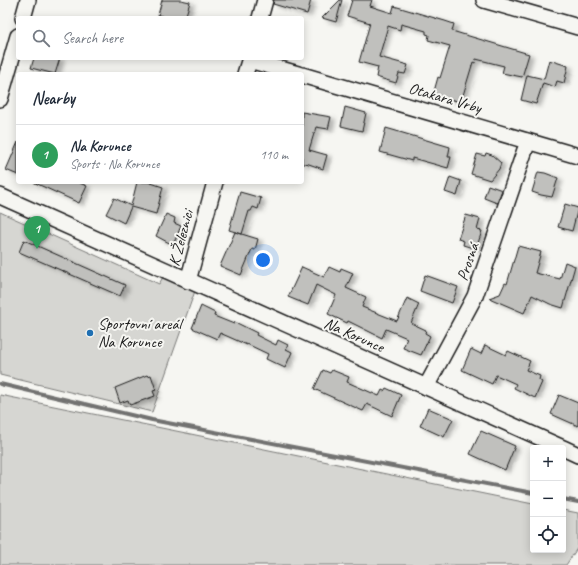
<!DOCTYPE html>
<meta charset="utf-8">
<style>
body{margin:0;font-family:Caveat,sans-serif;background:#f2f2f3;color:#1f2937}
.controls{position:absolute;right:12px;bottom:12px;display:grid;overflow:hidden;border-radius:4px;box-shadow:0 2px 10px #0003}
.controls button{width:36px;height:36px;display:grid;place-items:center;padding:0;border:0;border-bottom:1px solid #e0e1e3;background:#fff;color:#1f2937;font:20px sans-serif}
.you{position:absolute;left:263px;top:260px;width:14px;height:14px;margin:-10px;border:3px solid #fff;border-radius:50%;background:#1a73e8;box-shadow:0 0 0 6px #1a73e833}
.badge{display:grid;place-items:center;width:26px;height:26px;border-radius:50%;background:#7c3aed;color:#fff;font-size:13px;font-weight:700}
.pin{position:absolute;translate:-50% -33px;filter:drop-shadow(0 1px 2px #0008)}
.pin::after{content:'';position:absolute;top:21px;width:14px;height:12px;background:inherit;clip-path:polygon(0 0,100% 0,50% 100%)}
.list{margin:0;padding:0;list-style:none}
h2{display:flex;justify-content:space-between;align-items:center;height:52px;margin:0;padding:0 16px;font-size:17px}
h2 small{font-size:13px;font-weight:400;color:#747a83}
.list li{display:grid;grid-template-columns:26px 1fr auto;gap:12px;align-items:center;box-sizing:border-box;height:60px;padding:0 16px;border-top:1px solid #e0e1e3}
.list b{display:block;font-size:15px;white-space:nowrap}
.list p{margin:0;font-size:13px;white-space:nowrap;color:#747a83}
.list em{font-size:13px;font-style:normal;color:#747a83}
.icon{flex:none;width:22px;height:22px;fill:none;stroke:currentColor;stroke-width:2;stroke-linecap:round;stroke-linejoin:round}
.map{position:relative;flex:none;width:578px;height:565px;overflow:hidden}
.search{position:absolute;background:#fff;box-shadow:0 2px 10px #0003;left:16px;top:16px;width:288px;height:44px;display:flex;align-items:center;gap:10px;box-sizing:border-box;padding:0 14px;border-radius:4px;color:#747a83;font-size:15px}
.panel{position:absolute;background:#fff;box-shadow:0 2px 10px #0003;left:16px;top:72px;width:288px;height:112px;border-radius:4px}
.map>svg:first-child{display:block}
.green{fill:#d6d6d2;stroke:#797977}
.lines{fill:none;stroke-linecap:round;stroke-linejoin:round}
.stream{stroke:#727271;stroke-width:4}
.building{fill:#c0c0bd;stroke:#1c1c1c;filter:url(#shadow)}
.minor-casing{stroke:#1c1c1c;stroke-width:18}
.minor{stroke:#f6f6f2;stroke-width:15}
.poi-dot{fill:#1f6fb2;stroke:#f6f6f2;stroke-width:1.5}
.labels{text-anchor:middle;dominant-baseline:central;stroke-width:4;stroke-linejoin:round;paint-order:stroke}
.street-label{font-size:16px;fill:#1c1c1c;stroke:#f6f6f2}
.poi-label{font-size:16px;fill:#1c1c1c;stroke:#f6f6f2;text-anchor:start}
</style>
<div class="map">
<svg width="578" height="565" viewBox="0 0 578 565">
<defs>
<filter id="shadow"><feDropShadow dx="4.5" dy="2.5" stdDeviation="2" flood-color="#0004"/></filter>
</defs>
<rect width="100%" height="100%" fill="#f6f6f2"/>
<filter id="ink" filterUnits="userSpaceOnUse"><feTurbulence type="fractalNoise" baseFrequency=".025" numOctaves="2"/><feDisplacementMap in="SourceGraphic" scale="8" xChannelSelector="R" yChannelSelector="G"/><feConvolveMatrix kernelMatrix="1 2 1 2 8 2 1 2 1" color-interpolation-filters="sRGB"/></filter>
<g filter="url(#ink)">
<!-- green -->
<path class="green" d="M0 212 159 284 163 277 195 291 152 412 0 375Z
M0 395 533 504V550H563V510L578 513V547L566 565H0Z"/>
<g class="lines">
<!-- stream -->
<path class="stream" d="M0 384 152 420 533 493
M563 499 578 502"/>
</g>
<!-- building -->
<path class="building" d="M162 0H181L190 2 185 18H169L158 15Z
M274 0H311L307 14 273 4Z
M340 0H342L336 22 322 18Z
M352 0H372L370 6 392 13 394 6 445 21 454 24 452 31 529 54 522 77 502 73 504 66 476 59 475 63 473 62 461 102 433 95 438 77 440 78 450 46 428 40 429 35 426 34V31L401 24 400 30 388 26 379 57 408 65 405 74 399 73 396 83 376 77 378 67 359 62 370 23 347 16Z
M34 58H60L55 74 31 68Z
M549 60 568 66 564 83 557 81 555 87 543 83 536 104 521 100 527 75 544 79Z
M345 107 366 113 362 131 341 126Z
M302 112 331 117 328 129 316 127 309 150 327 155 323 169 306 163 305 164H302Z
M386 128 450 147 448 157H451L448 168 412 158V161L380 152Z
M18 142V175L6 170Z
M486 153 492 155 501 163 499 169 490 180 471 174 477 154 485 156Z
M538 172 545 173 558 178 552 197 541 195 532 192Z
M450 177 461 181 457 196 445 192Z
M33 182H77L87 186 79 203Z
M137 182H148L163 187 156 214 131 207 124 223 106 214 114 198 131 206Z
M488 185 502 190 497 203 484 198Z
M240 192 261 198 258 209 253 207 251 211H249L242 234 229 230Z
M565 204 578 208 572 231 558 227Z
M166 214 175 218 174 223 181 226 173 245 156 236Z
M466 215 480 219 477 230 482 231 476 249 463 245 464 241 458 239Z
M235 232 258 239 255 250 252 249 241 275 220 266Z
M24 240 125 285 120 296 19 252Z
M518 246 541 252 535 273 560 279 565 262 575 266 563 308 550 304 532 295 524 313 489 298 500 294 505 283 507 284Z
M302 267 324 277 329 267 340 272 341 268 353 273 346 288 366 297 362 307 397 321 407 298 419 304 411 323 426 330 425 333 430 336 421 355 403 348 407 338 386 329 382 338 348 321 347 323 328 314 336 295 316 285 308 305 288 297Z
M425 275 458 287 452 303 420 291Z
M201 306 215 313 214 316 234 324 235 322 257 333 256 335 276 345 278 340 288 345 286 349 292 352 285 368 266 359 268 354 247 344V345L220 333 217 339 192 328Z
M485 345 506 355 508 351 530 361 526 370 540 376 539 380 542 382 535 398 514 388 516 384 496 375 492 384 462 370 471 349 481 354Z
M323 370 330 373 332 370 349 377 347 382 379 396 382 390 384 391 386 388 401 395 392 416 367 404 363 411 314 389Z
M147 375 148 376 151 375 156 390 153 391 155 396 130 405 128 400 120 403 115 388Z
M559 395 578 403V426L551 414Z
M428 408 453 419 444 437 420 426Z
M481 431 515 446 505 470 470 454Z"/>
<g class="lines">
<!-- minor casing -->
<g class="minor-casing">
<path id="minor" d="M484 0 578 27
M23 18 28 0
M260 18 265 0
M249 60 298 74
M245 74 250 58
M302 75 578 156
M0 99 18 36
M0 196 563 448
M188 281 215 182
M426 387 475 296 528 141
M563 448 578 455"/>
</g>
<!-- minor -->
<use href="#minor" class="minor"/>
</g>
</g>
<!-- markers -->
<circle class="poi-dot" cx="90" cy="333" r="4"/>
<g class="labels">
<!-- street labels -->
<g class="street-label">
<text transform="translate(445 98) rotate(16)">Otakara Vrby</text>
<text transform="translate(181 238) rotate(-75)">K Železnici</text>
<text transform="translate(468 262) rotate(-71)">Prosná</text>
<text transform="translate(354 335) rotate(24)">Na Korunce</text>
</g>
<!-- poi labels -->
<g class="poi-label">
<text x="98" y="324">Sportovní areál<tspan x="98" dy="18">Na Korunce</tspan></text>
</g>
</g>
</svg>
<div class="controls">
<button>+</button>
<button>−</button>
<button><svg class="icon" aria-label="locate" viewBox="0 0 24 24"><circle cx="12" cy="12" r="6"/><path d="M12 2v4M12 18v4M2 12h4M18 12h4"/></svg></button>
</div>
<div class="you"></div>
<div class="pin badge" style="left:37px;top:249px;background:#2e9e5b">1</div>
<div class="search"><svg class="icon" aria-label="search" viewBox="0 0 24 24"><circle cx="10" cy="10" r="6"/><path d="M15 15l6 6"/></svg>Search here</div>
<section class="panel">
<h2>Nearby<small></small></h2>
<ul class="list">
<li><span class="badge" style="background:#2e9e5b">1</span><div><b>Na Korunce</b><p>Sports · Na Korunce</p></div><em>110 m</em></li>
</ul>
</section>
</div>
